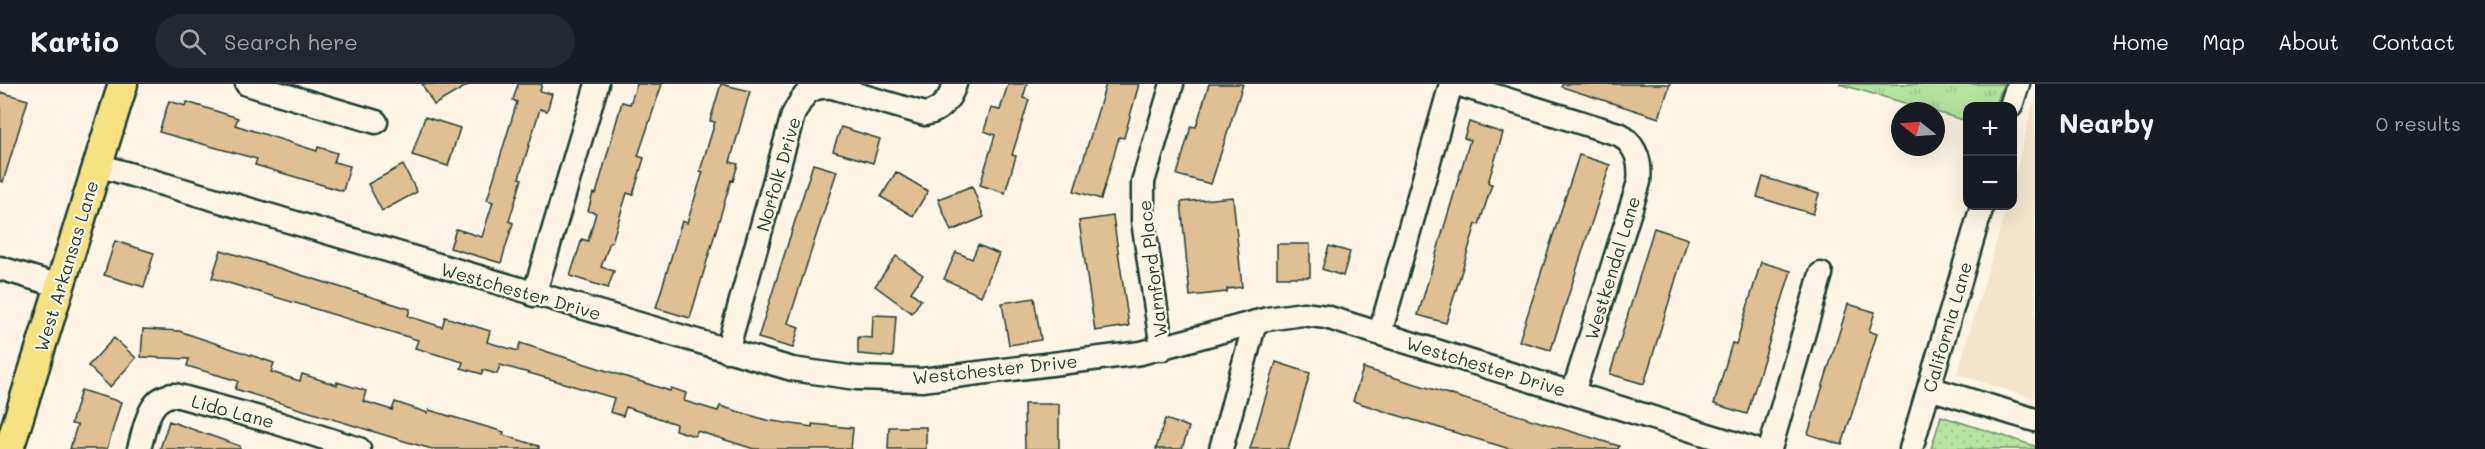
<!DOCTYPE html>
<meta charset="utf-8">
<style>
body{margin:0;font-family:Mali,sans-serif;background:#242831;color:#f1f3f6}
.controls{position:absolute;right:18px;top:18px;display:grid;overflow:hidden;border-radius:12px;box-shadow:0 6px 24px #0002}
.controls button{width:54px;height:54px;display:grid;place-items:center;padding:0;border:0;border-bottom:2px solid #363941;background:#171b24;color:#f1f3f6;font:30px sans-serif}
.compass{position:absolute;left:1891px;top:18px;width:54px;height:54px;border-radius:50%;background:#171b24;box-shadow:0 6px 24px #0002;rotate:287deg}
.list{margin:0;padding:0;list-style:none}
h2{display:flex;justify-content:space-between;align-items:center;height:78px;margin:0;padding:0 24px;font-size:26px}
h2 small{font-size:20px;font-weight:400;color:#9ea1a6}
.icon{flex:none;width:33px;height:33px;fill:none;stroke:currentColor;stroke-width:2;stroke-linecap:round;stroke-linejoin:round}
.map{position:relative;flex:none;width:2035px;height:365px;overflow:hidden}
header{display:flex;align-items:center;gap:36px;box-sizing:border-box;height:84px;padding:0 30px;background:#171b24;border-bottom:2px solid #363941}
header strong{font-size:28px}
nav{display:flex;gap:33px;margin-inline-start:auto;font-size:21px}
.search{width:420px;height:54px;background:#242831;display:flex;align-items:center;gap:15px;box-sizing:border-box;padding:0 21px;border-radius:33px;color:#9ea1a6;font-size:22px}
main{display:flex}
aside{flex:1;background:#171b24}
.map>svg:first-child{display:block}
.built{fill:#f3e5cc}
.grass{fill:url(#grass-dots);stroke:#6b906a;stroke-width:1.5}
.park{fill:url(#park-tufts);stroke:#6b906a;stroke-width:1.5}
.building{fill:#dec092;stroke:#1f3d34;stroke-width:1.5}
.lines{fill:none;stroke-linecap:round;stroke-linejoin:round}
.minor-casing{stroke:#1f3d34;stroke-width:27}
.major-casing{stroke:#1f3d34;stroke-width:33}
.minor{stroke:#fcf5e5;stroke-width:22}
.major{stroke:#f5e382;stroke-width:28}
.labels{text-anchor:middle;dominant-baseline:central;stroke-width:4.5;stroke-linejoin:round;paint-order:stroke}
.street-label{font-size:18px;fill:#1f3d34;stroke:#fcf5e5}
</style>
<header>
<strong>Kartio</strong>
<div class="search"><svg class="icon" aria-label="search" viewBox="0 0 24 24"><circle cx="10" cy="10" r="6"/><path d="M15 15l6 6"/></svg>Search here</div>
<nav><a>Home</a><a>Map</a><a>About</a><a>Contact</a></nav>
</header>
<main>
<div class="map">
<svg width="2035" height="365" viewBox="0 0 2035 365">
<defs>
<pattern id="grass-dots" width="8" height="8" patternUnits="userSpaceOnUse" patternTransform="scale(1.5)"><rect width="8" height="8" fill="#b7e3a0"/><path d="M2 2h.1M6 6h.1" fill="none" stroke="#9dc48a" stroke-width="1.8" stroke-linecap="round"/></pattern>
<pattern id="park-tufts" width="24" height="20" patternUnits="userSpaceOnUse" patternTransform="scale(1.5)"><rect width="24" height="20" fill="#b7e3a0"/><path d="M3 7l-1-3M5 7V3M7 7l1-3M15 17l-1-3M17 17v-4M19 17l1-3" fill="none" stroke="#9dc48a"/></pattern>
</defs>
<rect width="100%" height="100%" fill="#fcf5e5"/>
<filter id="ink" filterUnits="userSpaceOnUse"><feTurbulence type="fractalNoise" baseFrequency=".0167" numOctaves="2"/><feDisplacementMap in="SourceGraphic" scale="12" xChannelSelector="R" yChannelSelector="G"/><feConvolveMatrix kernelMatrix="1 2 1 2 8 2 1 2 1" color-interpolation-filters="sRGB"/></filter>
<g filter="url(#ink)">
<!-- built -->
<path class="built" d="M2035 11V315L1957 290 2007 122H2012L2013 99Z"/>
<!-- grass -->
<path class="grass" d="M1941 332 2035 362V365H1931Z"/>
<!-- park -->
<path class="park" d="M1839 0H2003L1996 22H1968L1967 37Z"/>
<!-- building -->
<path class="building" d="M422 0H470L434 21Z
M518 0H542L540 7 552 10 547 27 540 25 519 94 522 95 509 137 513 139 501 179 450 164 456 145 482 153 493 118 487 116 517 18 513 16Z
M637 0H662L638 72 644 74 633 111 627 109 612 158H610L601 183 614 187 608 204 570 192 582 155 588 157 596 129 588 127 593 109 596 110 622 18 630 20Z
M721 0 750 7 730 78 738 80 733 97 731 96 690 234 656 224 682 137 687 139 703 88 700 87 715 38 710 37Z
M1008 0H1027L1023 14 1029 16 1012 71 1016 72 1005 109 980 101 995 51 984 47 991 24 1000 26Z
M1106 0H1139L1124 54 1119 53 1101 115 1074 107Z
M1209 0H1243L1211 100 1177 91 1191 42 1196 43Z
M1562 0H1670L1659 34 1562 3Z
M0 8 28 16 3 98 0 97Z
M169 17 186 22 187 18 238 34 235 41 317 67 318 63 337 69 334 78 350 82 343 107 255 81 257 75 159 48Z
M425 33 460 44 448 82 412 71Z
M1469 38 1503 49 1488 99 1492 100 1479 141 1476 140 1446 239 1418 231 1470 56 1464 54Z
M841 43 880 55 873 79 833 67Z
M1579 71 1610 81 1551 266 1519 257Z
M813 80 837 87 788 239 799 243 793 264 758 254Z
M403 81 417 108 382 127 368 100Z
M896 88 928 107 913 132 881 113Z
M1763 93 1819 110 1813 130 1757 113Z
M972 102 984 133 951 147 938 115Z
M1233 113 1242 203 1227 205V208L1190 212 1181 118Z
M1113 132 1129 242 1095 247 1079 137Z
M1654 144 1688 155 1644 300 1610 290Z
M115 157 154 169 144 203 104 191Z
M1277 160H1310V193H1277Z
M978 161 999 170 981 212 944 195 956 168 972 175Z
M1329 162 1350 168 1343 192 1322 185Z
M221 166 410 225 408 232 442 243 445 233 490 247 487 258 518 267 520 259 670 307 671 304 686 309 684 317 718 327 720 322 766 336 812 343V340L853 344 851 365H754L697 347 695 352 675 346 676 340 626 323 623 332 610 328 614 314 550 295 500 281 497 290 483 286 482 290 461 284 463 278 415 264 418 256 212 194Z
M896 172 923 191 911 208 921 216 912 229 875 202Z
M1761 178 1791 187 1747 330 1714 320 1732 259 1736 260Z
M1034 214 1041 256 1009 261 1002 219Z
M1848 220 1875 228 1869 247 1877 250 1842 361 1808 350Z
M873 231 896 232 893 273 858 270V253L872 254Z
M143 245 179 247 274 279 271 288 300 297 302 290 337 301V298L366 307 363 317 392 326 395 318 428 329 429 326 504 348 503 351 539 362V365H432L404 357 235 305 238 297 187 282 189 275 141 273Z
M114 254 136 274 110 303 88 282Z
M1276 278 1310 289 1297 335 1288 365H1250Z
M1363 284 1619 362 1618 365H1510L1393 330 1353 317Z
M81 306 121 318 107 365H70L77 341 71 340Z
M1024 320H1059V365H1025Z
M1165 335 1189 343 1182 365H1156Z
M169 337 240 362V365H160Z
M889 343H926V365H888Z"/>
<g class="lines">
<!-- minor casing -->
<g class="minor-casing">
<path id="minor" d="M247 0 376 38
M1457 0 1621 51C1637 64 1641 78 1639 98L1573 309
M2011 22 2018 0
M98 81 792 285 856 294 922 296 1141 269 1267 235 1303 230 1326 233 1753 365
M0 184 60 202
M534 211 597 0
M1380 249 1451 0
M1162 265 1143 137V98L1172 0
M727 267 793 31C803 11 809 1 832 3L925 30C941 27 950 15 955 0
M1929 304 2035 336
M139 365C145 345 148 311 175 311L274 338 359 365
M1221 365 1255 238
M1770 365 1821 190
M1911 365 1982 122"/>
</g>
<!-- major casing -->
<g class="major-casing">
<path id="major" d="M9 365 123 0"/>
</g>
<!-- minor -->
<use href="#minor" class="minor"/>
<!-- major -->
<use href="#major" class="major"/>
</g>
</g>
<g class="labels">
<!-- street labels -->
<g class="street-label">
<text transform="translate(778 90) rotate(-74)">Norfolk Drive</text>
<text transform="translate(66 182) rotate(-73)">West Arkansas Lane</text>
<text transform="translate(1612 184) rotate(-73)">Westkendal Lane</text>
<text transform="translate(1152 185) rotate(-97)">Warnford Place</text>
<text transform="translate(521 207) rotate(16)">Westchester Drive</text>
<text transform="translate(1947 243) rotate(-74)">California Lane</text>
<text transform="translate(1486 282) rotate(17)">Westchester Drive</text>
<text transform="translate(995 285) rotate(-6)">Westchester Drive</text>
<text transform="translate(233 327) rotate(15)">Lido Lane</text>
</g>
</g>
</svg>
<div class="controls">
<button>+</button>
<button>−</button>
</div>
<svg class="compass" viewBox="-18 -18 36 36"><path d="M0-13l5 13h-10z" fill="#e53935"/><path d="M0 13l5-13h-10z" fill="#9ea1a6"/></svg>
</div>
<aside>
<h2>Nearby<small>0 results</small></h2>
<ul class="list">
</ul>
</aside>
</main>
